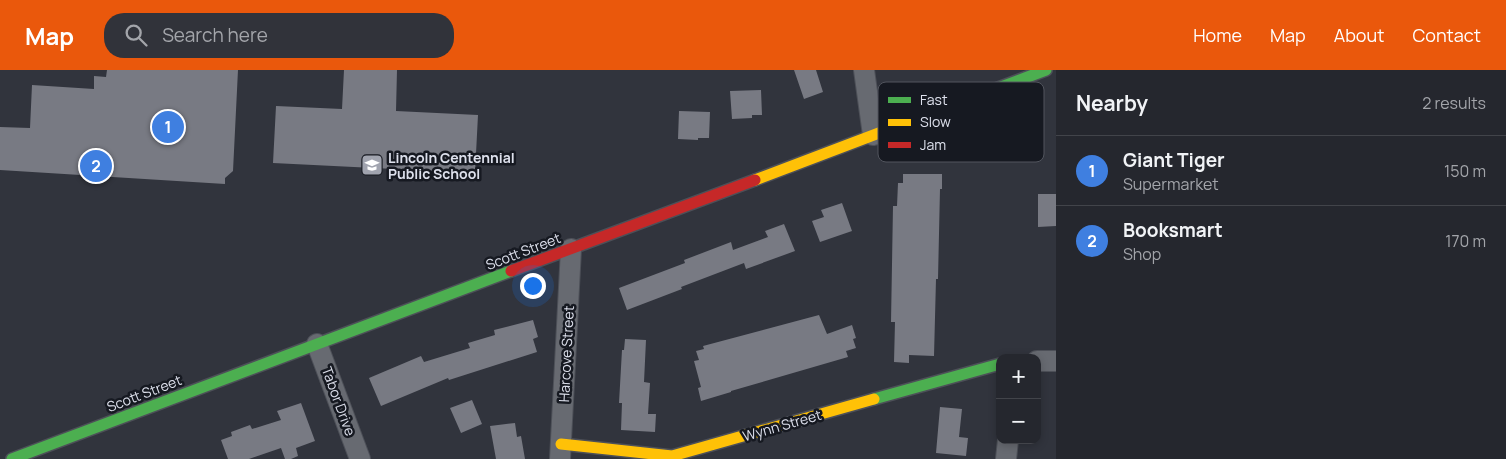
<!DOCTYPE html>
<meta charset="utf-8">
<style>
body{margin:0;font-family:Manrope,sans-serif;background:#31333a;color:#f1f3f6}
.controls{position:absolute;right:15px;bottom:15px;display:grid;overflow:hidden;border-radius:10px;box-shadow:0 2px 8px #0003}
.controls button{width:45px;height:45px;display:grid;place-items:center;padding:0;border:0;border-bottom:1px solid #42444a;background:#25272e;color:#f1f3f6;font:25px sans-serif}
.you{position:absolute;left:532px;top:215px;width:18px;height:18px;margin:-12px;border:4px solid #fff;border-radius:50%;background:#1a73e8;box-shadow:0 0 0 8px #1a73e833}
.badge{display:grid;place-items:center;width:32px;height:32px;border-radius:50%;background:#ea580c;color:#fff;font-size:16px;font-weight:700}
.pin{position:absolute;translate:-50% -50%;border:2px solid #fff;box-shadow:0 1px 5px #0006}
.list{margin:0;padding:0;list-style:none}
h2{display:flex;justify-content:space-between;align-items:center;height:65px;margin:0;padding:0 20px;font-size:21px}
h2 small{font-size:16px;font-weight:400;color:#a3a5aa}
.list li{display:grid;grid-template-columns:32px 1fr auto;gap:15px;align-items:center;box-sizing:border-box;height:70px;padding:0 20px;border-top:1px solid #42444a}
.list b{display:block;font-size:19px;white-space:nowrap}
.list p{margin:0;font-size:16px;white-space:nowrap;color:#a3a5aa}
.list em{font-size:16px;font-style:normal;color:#a3a5aa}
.icon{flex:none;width:28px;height:28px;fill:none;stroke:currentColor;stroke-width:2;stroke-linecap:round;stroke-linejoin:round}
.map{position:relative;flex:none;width:1056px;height:389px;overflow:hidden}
header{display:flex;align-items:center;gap:30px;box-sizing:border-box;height:70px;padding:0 25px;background:#ea580c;color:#fff}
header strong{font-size:24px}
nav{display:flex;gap:28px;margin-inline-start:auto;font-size:18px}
.search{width:350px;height:45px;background:#31333a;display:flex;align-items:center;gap:12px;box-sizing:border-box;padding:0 18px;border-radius:20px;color:#a3a5aa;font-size:19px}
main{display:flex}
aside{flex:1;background:#25272e}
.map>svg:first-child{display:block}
.building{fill:#787a83}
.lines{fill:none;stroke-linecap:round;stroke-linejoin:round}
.street-casing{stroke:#4d5058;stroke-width:22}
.fast-casing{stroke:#4d5058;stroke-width:14}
.slow-casing{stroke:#4d5058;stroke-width:14}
.jam-casing{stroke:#4d5058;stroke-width:14}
.street{stroke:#676a71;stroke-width:20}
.fast{stroke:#4caf50;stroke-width:11}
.slow{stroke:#ffc107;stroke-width:11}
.jam{stroke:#c62828;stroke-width:11}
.labels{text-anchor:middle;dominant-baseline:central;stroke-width:5;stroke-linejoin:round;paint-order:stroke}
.poi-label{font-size:14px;font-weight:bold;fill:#dde0ec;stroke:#161921;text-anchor:start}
.street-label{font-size:14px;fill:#dde0ec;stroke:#161921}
.key{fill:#161921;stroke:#52555e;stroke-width:1}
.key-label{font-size:14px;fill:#dde0ec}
</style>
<header>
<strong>Map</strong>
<div class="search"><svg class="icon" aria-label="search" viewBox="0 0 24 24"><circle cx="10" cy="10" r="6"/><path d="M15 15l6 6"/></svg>Search here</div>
<nav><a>Home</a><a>Map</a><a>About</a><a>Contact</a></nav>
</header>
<main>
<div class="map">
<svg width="1056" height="389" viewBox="0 0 1056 389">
<rect width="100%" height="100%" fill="#31343d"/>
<!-- building -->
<path class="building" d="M107 0H238L233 101 225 108V114L0 100V57L30 58 32 15 94 19V6L106 7Z
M344 0H397L396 41 478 45 475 103 273 93 276 36 342 39Z
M794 0H816L823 22 804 29Z
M761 20 762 45H752V48L732 49 730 21Z
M679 41 710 42 709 68H698V70L678 69Z
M903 104H942V119H940L938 209H936L934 286 909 285V293L894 292 895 252H891L893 136H897L898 113H903Z
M1038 124H1056V156L1038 157Z
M842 133 852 161 820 172 812 151 824 147 821 140Z
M784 154 795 181 746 199 744 193 681 217 682 219 627 240 619 218 685 193 684 190 731 172 733 180 768 167 765 161Z
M819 245 827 264 852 255 856 268 853 269 856 278 846 281 848 287 731 321V322L701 331 698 318 701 317 694 291 699 290 696 281 704 279 703 276Z
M533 250 538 267 533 269 537 282 449 310 448 308 381 336 369 308 421 286 424 292 470 278 468 273 495 265 494 260Z
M625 269 646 270 644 312 650 313 648 344H656L655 362 621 360 622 333H619L622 280H624Z
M472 330 482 354 461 363 450 338Z
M301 333 315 371 296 378 298 386 291 389H285L281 378 249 389H228L221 370 232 366 231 362 250 355 252 359 281 350 277 341Z
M940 337 962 339 959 367 968 368 966 386 936 383Z
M515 353 517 367 521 366 525 389H496L490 356Z"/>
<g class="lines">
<!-- street casing -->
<g class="street-casing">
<path id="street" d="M864 0 873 65
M317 274 360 389
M1037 291H1056
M560 389 571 179
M1006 389 1008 370"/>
</g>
<!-- fast casing -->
<g class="fast-casing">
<path id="fast" d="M929 44 1046 0
M874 329 1000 294
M12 389 511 201"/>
</g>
<!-- slow casing -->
<g class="slow-casing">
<path id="slow" d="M755 110 929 44
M561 374 672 386 874 329"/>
</g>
<!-- jam casing -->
<g class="jam-casing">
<path id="jam" d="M511 201 755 110"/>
</g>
<!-- street -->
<use href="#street" class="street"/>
<!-- fast -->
<use href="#fast" class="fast"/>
<!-- slow -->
<use href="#slow" class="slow"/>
<!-- jam -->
<use href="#jam" class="jam"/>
</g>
<!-- icons -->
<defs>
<g id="school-square" transform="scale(1.125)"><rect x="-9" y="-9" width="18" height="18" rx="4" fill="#a1a4af" stroke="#161921"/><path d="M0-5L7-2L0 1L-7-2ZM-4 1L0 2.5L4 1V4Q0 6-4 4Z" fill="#fff"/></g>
</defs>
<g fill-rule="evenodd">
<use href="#school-square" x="372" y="95"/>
</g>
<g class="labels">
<!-- poi labels -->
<g class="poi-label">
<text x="388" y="87">Lincoln Centennial<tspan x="388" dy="16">Public School</tspan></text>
</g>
<!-- street labels -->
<g class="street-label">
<text transform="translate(523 181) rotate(-21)">Scott Street</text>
<text transform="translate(566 284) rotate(-87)">Harcove Street</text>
<text transform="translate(144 323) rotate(-21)">Scott Street</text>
<text transform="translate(339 331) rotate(70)">Tabor Drive</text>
<text transform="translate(782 355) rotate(-16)">Wynn Street</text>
</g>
</g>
<!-- legend -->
<rect x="878" y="12" width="166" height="80" rx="8" class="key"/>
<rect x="888" y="27" width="23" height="6" fill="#4caf50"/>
<rect x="888" y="49" width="23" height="7" fill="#ffc107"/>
<rect x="888" y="72" width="23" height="6" fill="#c62828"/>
<g class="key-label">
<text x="920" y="35">Fast</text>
<text x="920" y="57">Slow</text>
<text x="920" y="80">Jam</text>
</g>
</svg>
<div class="controls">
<button>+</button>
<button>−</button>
</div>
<div class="you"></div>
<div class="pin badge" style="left:168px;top:57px;background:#3f7fe0">1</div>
<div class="pin badge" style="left:96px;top:96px;background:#3f7fe0">2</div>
</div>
<aside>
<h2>Nearby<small>2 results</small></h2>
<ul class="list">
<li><span class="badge" style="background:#3f7fe0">1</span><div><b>Giant Tiger</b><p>Supermarket</p></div><em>150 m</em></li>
<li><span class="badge" style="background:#3f7fe0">2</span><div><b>Booksmart</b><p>Shop</p></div><em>170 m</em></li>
</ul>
</aside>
</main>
